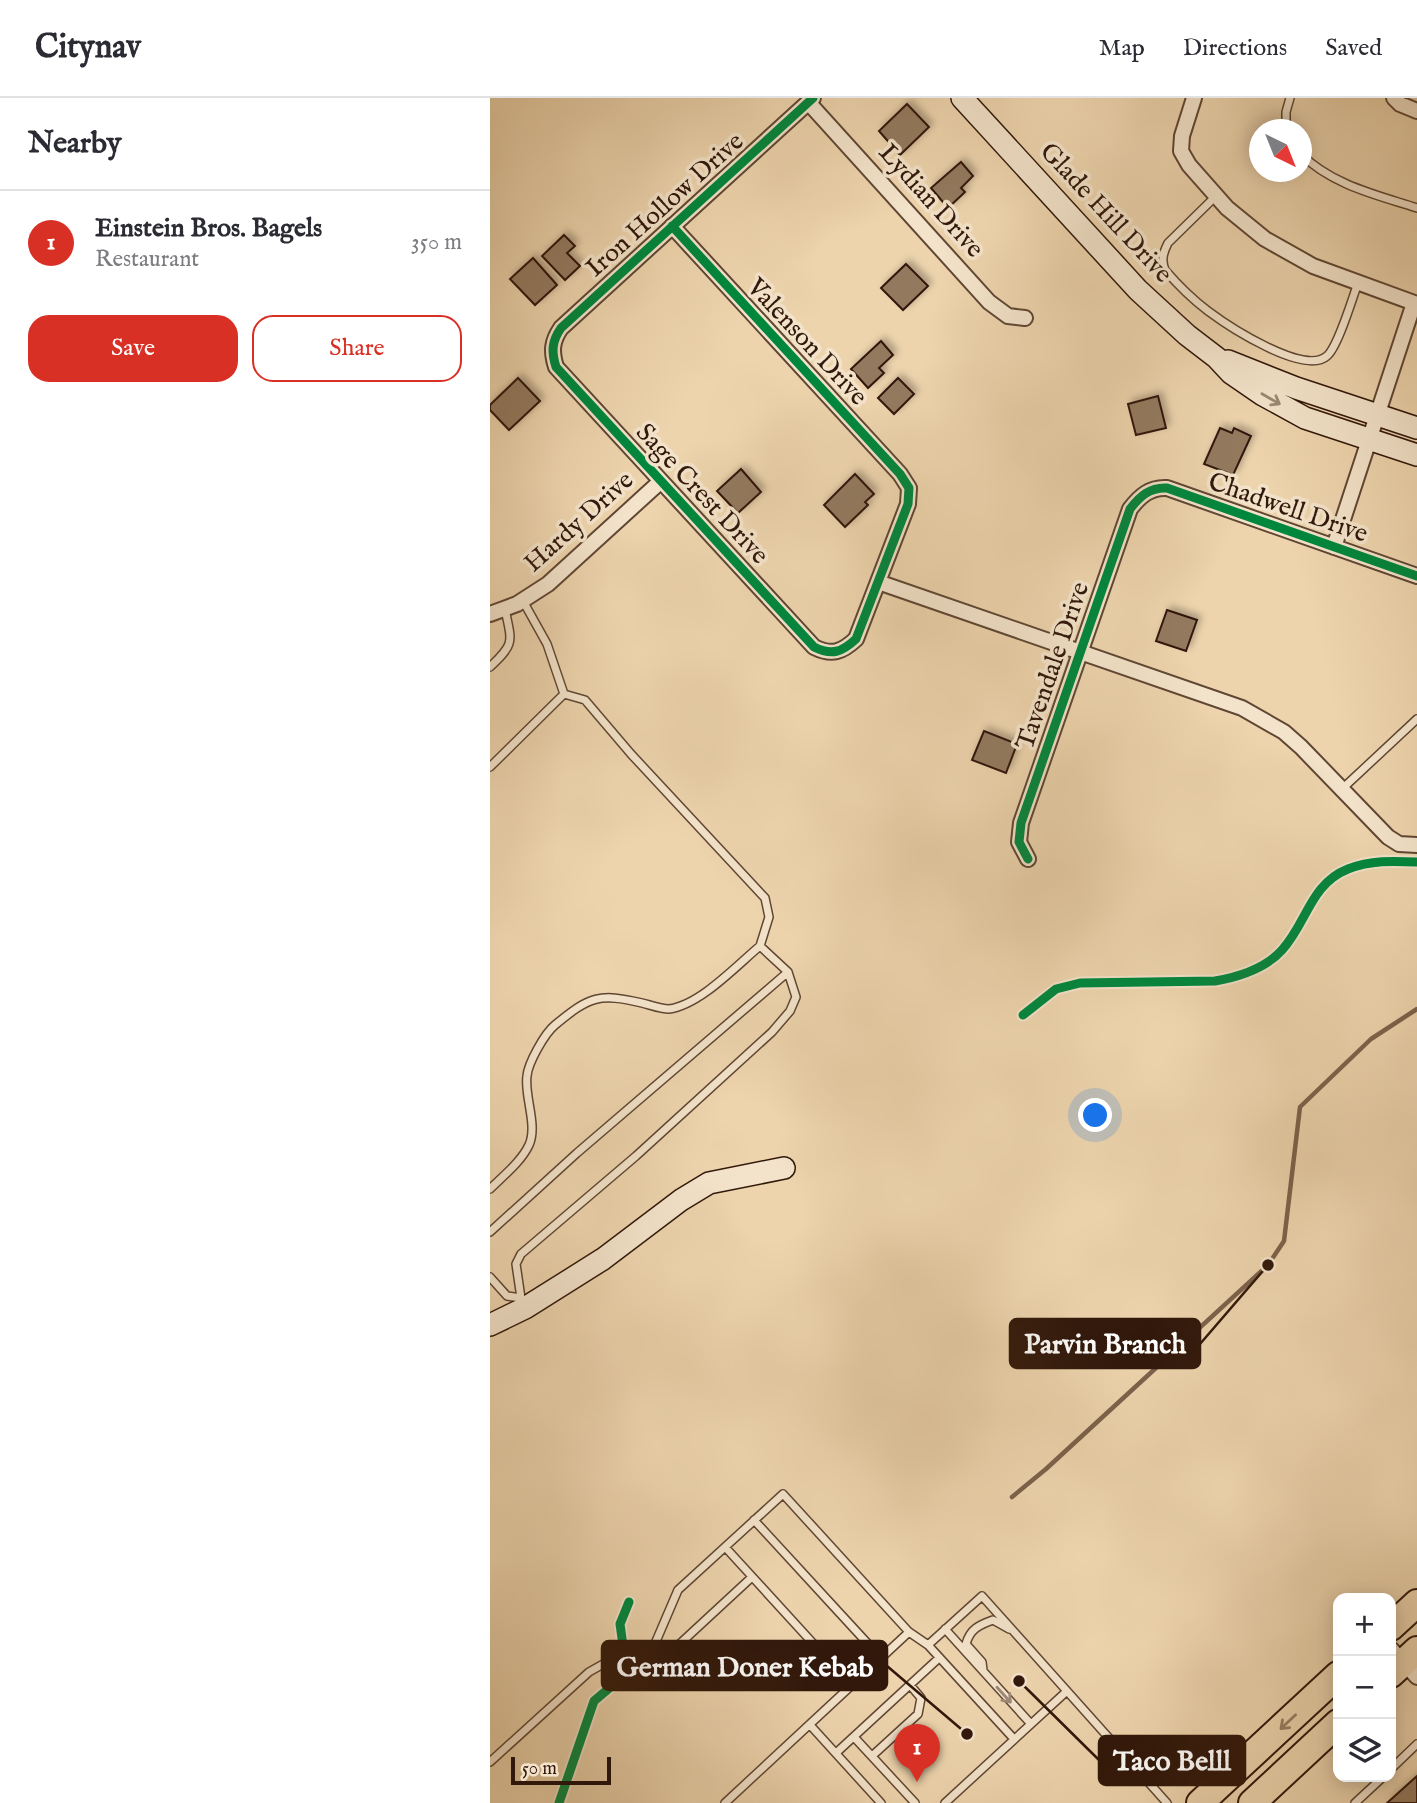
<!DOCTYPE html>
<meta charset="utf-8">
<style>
body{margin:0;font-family:"IM FELL English",serif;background:#f7f7f7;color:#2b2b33}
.controls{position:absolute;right:21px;bottom:21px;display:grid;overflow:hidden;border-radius:14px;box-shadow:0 4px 18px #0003}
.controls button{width:63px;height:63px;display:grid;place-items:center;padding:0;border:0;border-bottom:2px solid #e1e1e2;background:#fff;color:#2b2b33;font:35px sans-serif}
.compass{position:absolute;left:759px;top:21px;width:63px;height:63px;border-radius:50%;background:#fff;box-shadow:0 4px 18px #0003;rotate:137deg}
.scale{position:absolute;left:21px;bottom:18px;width:100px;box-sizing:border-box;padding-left:7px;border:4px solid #31180b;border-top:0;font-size:19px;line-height:24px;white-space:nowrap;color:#31180b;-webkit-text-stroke:5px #f3e3ca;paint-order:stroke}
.you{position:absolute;left:606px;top:1018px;width:24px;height:24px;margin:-18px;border:5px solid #fff;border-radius:50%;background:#1a73e8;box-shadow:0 0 0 10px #1a73e833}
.badge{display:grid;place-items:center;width:46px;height:46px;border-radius:50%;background:#d93025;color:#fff;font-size:23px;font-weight:700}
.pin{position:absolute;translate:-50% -58px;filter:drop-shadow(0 2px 4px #0008)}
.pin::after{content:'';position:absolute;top:37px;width:24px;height:21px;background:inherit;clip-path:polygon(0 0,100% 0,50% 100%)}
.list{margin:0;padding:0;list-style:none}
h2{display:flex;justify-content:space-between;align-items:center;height:91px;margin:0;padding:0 28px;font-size:30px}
h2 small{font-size:23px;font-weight:400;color:#7c7c81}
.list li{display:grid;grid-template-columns:46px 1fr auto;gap:21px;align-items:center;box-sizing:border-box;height:105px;padding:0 28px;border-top:2px solid #e1e1e2}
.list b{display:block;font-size:26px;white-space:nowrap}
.list p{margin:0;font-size:23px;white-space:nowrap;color:#7c7c81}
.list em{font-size:23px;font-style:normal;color:#7c7c81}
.actions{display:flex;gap:14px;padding:21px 28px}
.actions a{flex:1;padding:16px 0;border:2px solid #d93025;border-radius:21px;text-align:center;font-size:24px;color:#d93025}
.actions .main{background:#d93025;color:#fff}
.icon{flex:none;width:38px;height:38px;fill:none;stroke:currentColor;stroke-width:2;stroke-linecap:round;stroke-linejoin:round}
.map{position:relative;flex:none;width:927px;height:1705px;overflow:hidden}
header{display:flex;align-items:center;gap:42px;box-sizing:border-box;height:98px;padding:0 35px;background:#fff;border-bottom:2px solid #e1e1e2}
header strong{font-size:33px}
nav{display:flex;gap:38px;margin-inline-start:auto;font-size:24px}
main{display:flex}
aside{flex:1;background:#fff}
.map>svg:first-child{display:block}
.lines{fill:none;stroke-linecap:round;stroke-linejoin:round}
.stream{stroke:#7b624b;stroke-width:4.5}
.building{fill:#937a5f;stroke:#31180b;stroke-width:2;filter:url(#shadow)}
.lane-casing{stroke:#604734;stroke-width:10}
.street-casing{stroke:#604734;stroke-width:18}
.secondary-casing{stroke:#31180b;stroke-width:24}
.highway-casing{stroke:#31180b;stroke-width:30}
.lane{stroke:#f3e3ca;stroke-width:7}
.street{stroke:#f3e3ca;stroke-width:14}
.secondary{stroke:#f3e3ca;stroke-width:21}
.highway{stroke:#edd4ad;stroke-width:26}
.cycleway-casing{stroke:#f3e3ca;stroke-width:13}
.cycleway{stroke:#00873e;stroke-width:9}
.oneway{stroke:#9c8874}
.oneway2{stroke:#987f64}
.labels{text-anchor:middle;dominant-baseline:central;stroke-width:7;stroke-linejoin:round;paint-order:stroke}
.street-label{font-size:26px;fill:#31180b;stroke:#f3e3ca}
.leader{fill:none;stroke:#31180b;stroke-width:2.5}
.callout-dot{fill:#31180b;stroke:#f3e3ca;stroke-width:2.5}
.callout{fill:#31180b;stroke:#31180b;stroke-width:2.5}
.callout-label{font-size:28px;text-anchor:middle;font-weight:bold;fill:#fff}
</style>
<header>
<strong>Citynav</strong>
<nav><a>Map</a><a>Directions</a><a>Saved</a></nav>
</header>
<main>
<aside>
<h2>Nearby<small></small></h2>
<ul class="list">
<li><span class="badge">1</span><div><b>Einstein Bros. Bagels</b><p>Restaurant</p></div><em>350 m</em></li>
</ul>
<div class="actions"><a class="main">Save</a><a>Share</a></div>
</aside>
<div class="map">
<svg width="927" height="1705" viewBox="0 0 927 1705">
<defs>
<filter id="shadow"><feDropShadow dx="4" dy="-4" stdDeviation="3.5" flood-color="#0004"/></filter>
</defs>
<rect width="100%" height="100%" fill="#edd4ad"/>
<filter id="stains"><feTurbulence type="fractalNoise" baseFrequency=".00286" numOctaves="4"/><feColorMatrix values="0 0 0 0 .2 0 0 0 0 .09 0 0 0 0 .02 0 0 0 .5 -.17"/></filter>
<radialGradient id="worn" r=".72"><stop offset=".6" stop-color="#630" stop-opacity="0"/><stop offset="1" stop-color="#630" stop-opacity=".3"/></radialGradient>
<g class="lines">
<!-- stream -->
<path class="stream" d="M522 1399 556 1371 778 1167 794 1143 810 1009 881 941 927 911"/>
</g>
<!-- building -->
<path class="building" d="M417 6 439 29 410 57 389 33Z
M471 64 483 78 471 90 475 94 458 110 441 90Z
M74 137 85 148 77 155 90 168 75 182 52 158Z
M43 160 67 187 45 207 20 181Z
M416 166 438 188 413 212 391 190Z
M391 243 403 257 389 270 394 275 378 290 361 271Z
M28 280 50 303 19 332 0 312V307Z
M408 280 424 296 404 316 388 300Z
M668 298 676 330 646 337 638 306Z
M730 330 742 335 744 330 761 338 743 377 714 366Z
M251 371 271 394 248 415 227 393Z
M365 376 384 396 375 404 378 407 355 429 334 407Z
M677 512 707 522 696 553 666 543Z
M494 633 527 646 516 675 482 662Z
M927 1678V1705H897Z"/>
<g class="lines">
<!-- lane casing -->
<g class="lane-casing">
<path id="lane" d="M796 32V14L800 0
M811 56C842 87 887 97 927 110
M726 98 678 145C673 155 671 162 675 172 688 187 702 201 718 213 738 228 814 278 837 258 848 249 862 201 868 185
M33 503 57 546 74 596
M0 569C25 545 22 545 15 511
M0 669 74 596 95 602 141 656 275 800 279 819 270 848
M852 691 927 621
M0 1091C13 1078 31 1064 39 1047 48 1027 34 998 37 978 38 965 55 935 65 927 100 898 109 895 152 905 160 907 171 911 179 911 210 907 246 868 270 848L298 874 306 899 300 913 282 934 146 1058 31 1156 26 1166 31 1200
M0 1134 87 1055 298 874
M0 1179 17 1198 31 1200 32 1203
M264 1422 391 1560
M235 1449 362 1588
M455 1531 541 1626
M438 1547 524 1641
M493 1572 492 1564 476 1546C480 1531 489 1527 503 1522L519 1531
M152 1576 188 1492 293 1396 419 1534 438 1547 492 1498 677 1705
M320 1627 391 1705
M364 1639 425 1705
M346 1655 449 1560
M382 1658 428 1616 431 1600 420 1587
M0 1664 99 1574 115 1565 152 1576 168 1566 262 1479
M901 1671 927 1646
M235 1705 419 1534
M455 1705 577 1593
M865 1705 893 1679"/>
</g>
<!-- street casing -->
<g class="street-casing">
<path id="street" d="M704 0 692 38 691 53 699 67 737 110 775 141 823 168 927 206
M904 0 910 6 927 13
M318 4 499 204 518 218 535 220
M182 128 410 376 419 390 418 406 366 541C352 554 342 558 324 549L66 269C61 253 62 243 71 230L323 0
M844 449 924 205
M388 484 752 610 794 634 811 649 898 739 909 746 927 747
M0 516 27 506 58 486 171 383
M538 761 529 744 531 725 640 411C650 398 660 389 677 390L927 478
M901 1551 927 1579"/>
</g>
<!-- secondary casing -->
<g class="secondary-casing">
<path id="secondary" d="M472 0 648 192 697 237 727 260 741 275 773 297 815 320 927 357
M738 263 806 290 927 330
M0 1227 35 1210 113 1161 191 1102 219 1085 294 1070"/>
</g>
<!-- highway casing -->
<g class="highway-casing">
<path id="highway" d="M901 1529 927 1505
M901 1576 927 1552
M710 1705 848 1577
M762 1705 848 1625"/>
</g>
<!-- lane -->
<use href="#lane" class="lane"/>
<!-- street -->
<use href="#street" class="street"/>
<!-- secondary -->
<use href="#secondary" class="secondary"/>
<!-- highway -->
<use href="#highway" class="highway"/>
<!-- cycleway casing -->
<g class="cycleway-casing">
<path id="cycleway" d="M182 128 410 376 419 390 418 406 366 541C352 554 342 558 324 549L66 269C61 253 62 243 71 230L323 0
M538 761 529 744 531 725 640 411C650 398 660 389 677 390L927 478
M533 917 566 891 590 885 725 883C748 879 776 870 792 852 817 825 820 786 858 771 881 762 903 763 927 764
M69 1705 104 1603 123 1587 134 1555 130 1526 139 1504"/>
</g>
<!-- cycleway -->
<use href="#cycleway" class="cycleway"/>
</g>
<!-- one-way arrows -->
<defs><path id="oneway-shaft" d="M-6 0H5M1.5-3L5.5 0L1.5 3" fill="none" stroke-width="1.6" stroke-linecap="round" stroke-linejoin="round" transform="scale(1.75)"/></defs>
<g class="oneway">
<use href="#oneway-shaft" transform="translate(781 301) rotate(30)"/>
<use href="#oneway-shaft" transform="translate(514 1597) rotate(48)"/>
</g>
<use class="oneway2" href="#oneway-shaft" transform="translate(798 1624) rotate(137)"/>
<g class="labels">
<!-- street labels -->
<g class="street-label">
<text transform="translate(441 103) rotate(48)">Lydian Drive</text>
<text transform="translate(175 107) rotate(-42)">Iron Hollow Drive</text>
<text transform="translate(616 115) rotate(47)">Glade Hill Drive</text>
<text transform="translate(317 244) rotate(47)">Valenson Drive</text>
<text transform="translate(212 396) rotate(47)">Sage Crest Drive</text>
<text transform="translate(798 410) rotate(19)">Chadwell Drive</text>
<text transform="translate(89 424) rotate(-42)">Hardy Drive</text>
<text transform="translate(563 568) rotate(-71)">Tavendale Drive</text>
</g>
</g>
<!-- callouts -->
<path class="leader" d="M778 1167L710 1246M477 1636L397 1568M529 1583L609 1662"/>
<g class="callout-dot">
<circle cx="778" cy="1167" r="7"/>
<circle cx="477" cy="1636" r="7"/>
<circle cx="529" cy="1583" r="7"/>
</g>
<g class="callout">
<rect x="520" y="1221" width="190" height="49" rx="7"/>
<rect x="112" y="1543" width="285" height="49" rx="7"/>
<rect x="609" y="1638" width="146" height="49" rx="7"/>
</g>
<g class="callout-label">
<text x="615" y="1255">Parvin Branch</text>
<text x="255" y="1578">German Doner Kebab</text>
<text x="682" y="1672">Taco Belll</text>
</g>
<rect width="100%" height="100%" filter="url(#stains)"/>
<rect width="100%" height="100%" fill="url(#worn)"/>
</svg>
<div class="controls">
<button>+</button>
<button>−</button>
<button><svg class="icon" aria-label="layers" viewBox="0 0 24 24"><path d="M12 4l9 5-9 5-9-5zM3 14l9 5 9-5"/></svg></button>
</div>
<svg class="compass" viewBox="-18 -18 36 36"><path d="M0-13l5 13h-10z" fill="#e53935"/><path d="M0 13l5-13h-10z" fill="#7c7c81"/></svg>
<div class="scale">50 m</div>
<div class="you"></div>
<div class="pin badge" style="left:427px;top:1684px">1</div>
</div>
</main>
